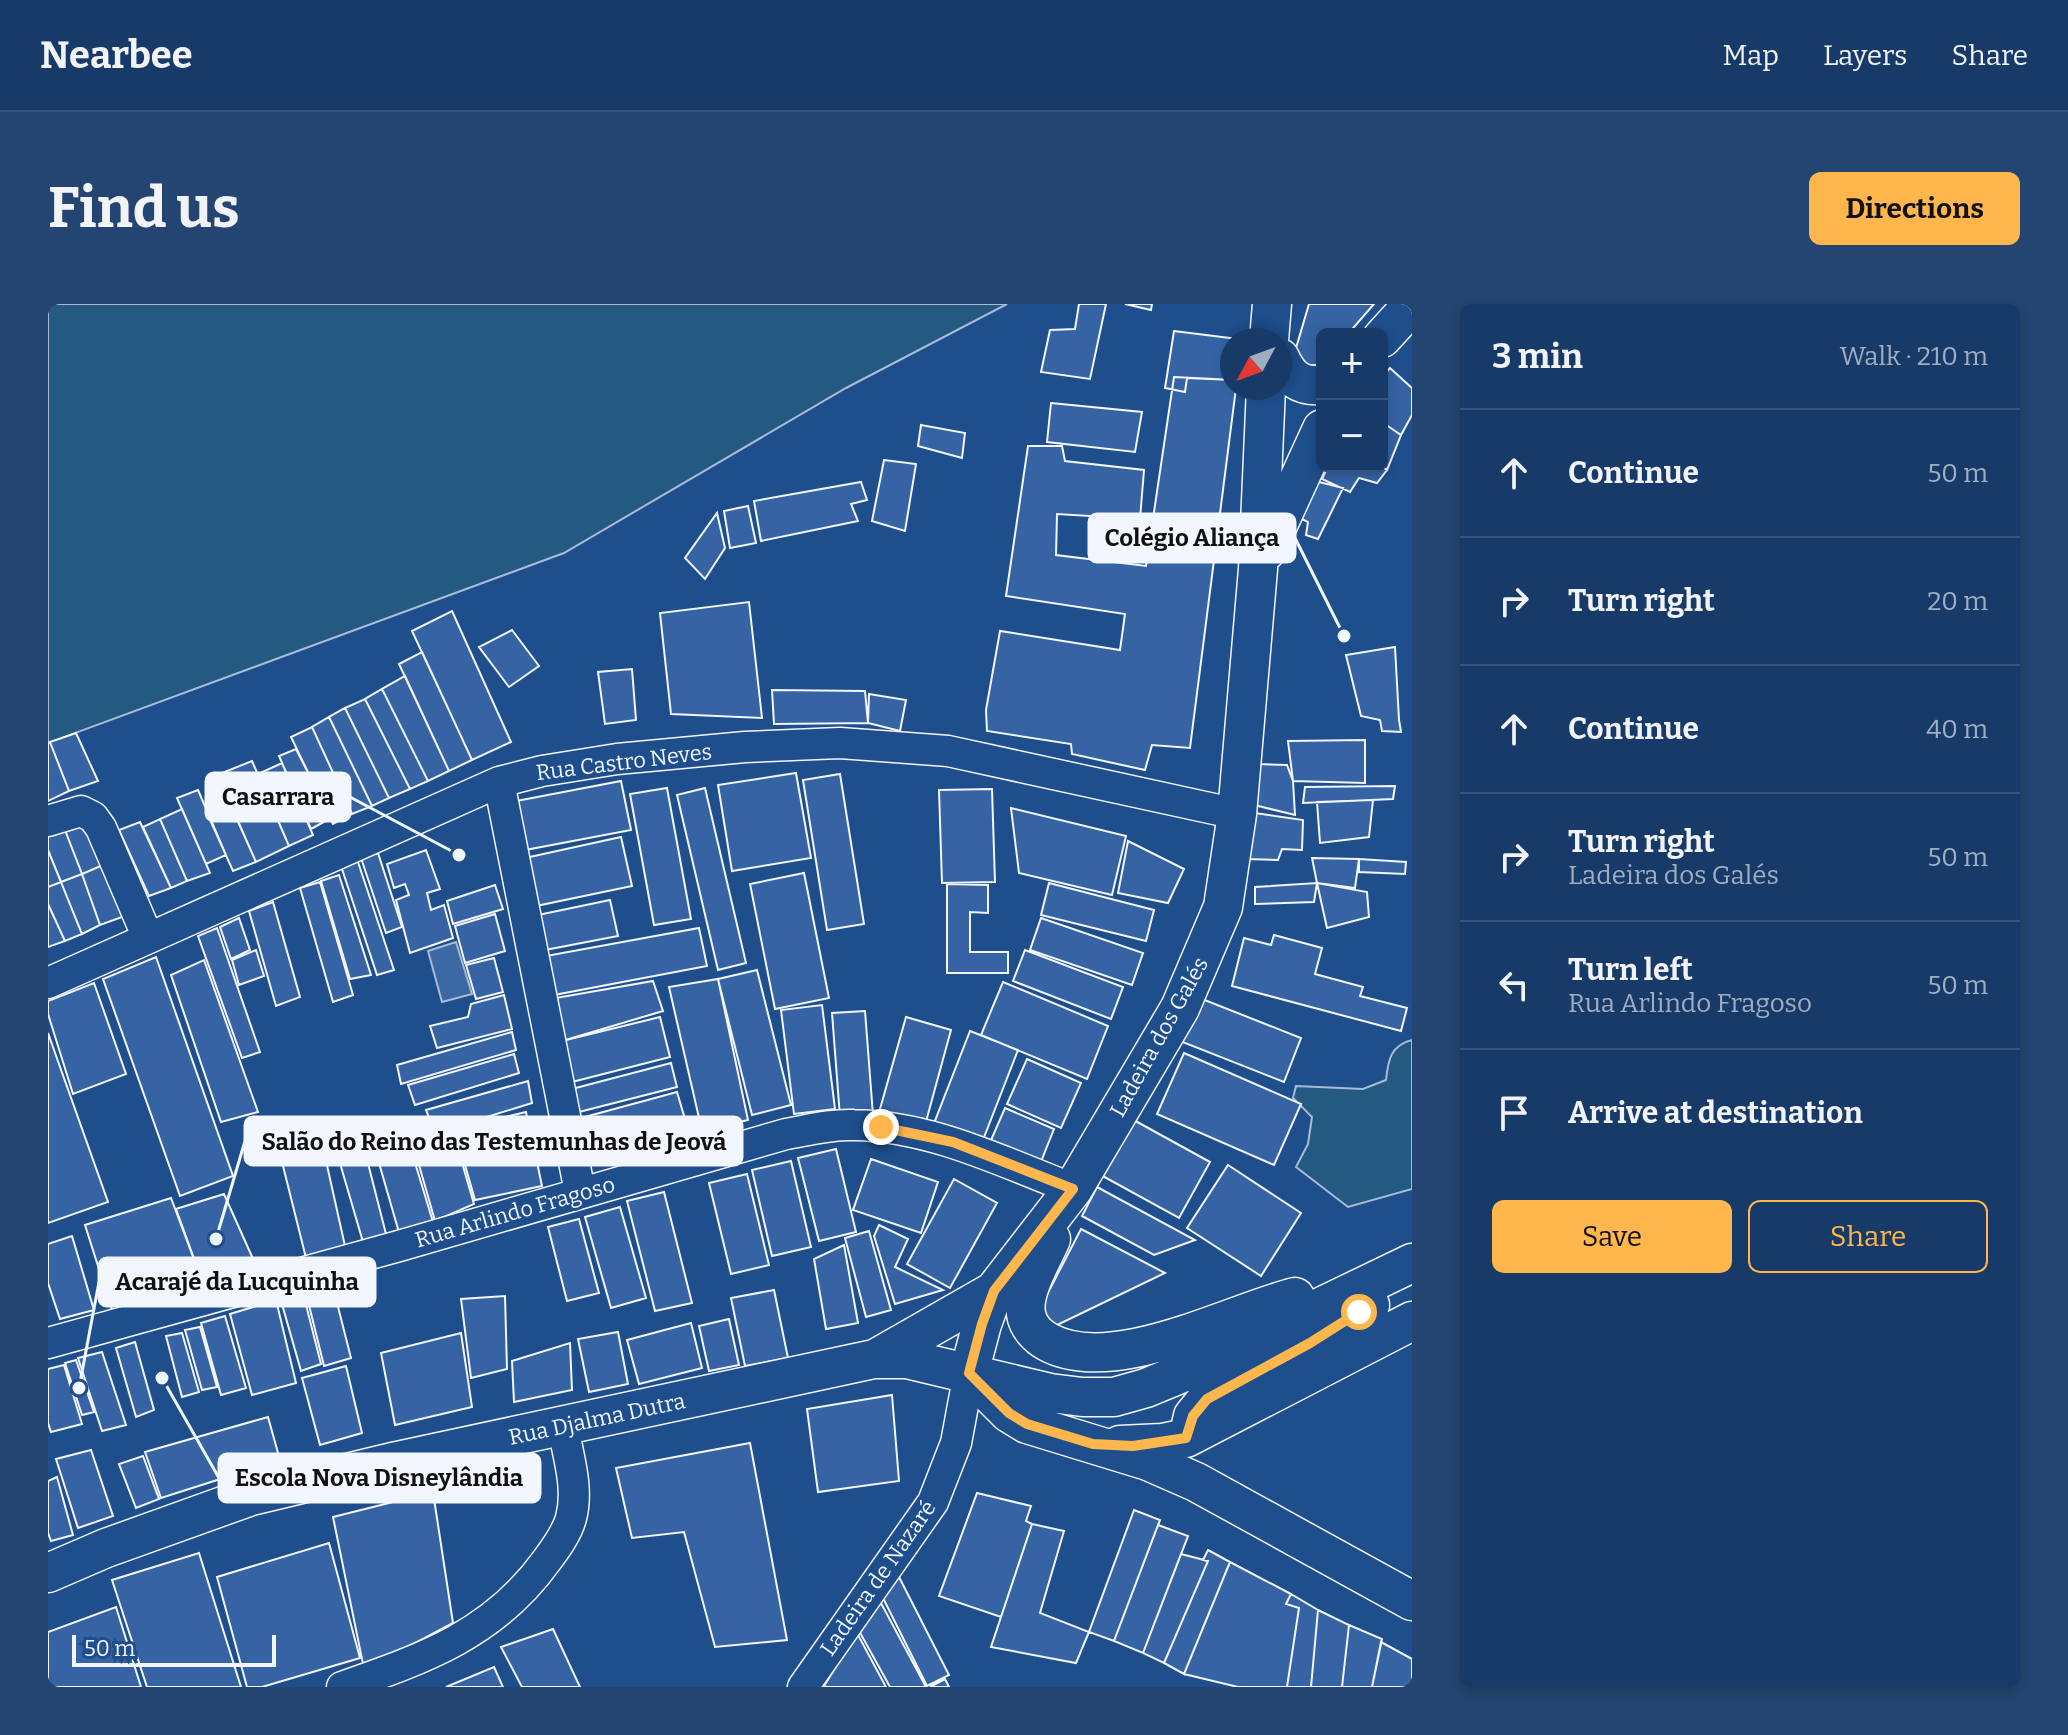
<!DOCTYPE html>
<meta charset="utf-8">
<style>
body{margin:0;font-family:Bitter,serif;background:#244571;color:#f1f3f6}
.controls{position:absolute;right:24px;top:24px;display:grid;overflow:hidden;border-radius:12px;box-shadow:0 4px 12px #0003}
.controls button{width:72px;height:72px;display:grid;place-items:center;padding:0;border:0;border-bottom:2px solid #36547d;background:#173a69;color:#f1f3f6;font:40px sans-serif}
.compass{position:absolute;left:1172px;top:24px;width:72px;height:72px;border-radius:50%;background:#173a69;box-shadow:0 4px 12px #0003;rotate:229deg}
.scale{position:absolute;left:24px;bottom:20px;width:204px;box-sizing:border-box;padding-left:8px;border:4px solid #f2f6ff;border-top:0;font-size:22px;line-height:28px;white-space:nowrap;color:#f2f6ff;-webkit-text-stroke:6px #1f4e8c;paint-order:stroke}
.stop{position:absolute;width:24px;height:24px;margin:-18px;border:6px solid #ffb74d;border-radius:50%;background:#fff}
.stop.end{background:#ffb74d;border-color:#fff;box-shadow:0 2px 8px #0008}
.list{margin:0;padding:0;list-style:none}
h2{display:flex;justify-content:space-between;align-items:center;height:104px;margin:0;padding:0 32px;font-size:34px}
h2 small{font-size:26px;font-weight:400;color:#9eadc0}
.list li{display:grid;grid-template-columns:52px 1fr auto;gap:24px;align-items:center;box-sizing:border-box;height:128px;padding:0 32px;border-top:2px solid #36547d}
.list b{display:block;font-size:30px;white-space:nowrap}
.list p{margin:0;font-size:26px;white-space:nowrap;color:#9eadc0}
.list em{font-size:26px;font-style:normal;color:#9eadc0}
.actions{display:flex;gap:16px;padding:24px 32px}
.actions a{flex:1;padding:18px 0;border:2px solid #ffb74d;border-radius:12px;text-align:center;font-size:28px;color:#ffb74d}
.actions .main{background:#ffb74d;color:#111}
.icon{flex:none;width:44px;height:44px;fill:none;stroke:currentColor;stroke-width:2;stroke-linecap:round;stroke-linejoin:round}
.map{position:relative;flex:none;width:1364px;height:1383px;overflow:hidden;border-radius:12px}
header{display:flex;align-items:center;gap:48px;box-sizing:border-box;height:112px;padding:0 40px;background:#173a69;border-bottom:2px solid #36547d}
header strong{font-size:38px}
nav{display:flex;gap:44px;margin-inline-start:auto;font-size:28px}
.intro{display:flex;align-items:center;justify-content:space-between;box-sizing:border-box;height:192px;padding:0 48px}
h1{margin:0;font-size:56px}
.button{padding:20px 36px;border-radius:12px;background:#ffb74d;color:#111;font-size:28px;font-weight:700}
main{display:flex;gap:48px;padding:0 48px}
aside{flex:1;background:#173a69;border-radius:12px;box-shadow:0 4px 12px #0003}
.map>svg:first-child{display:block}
.green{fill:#245a82;stroke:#a8bbd7;stroke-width:2}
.water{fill:#3b69a3;stroke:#a8bbd7;stroke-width:2}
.building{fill:#3563a3;stroke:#f2f6ff;stroke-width:2}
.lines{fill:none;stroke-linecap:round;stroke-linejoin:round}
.minor-casing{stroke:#f2f6ff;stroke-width:33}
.major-casing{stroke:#f2f6ff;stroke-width:41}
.minor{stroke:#1f4e8c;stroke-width:30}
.major{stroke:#1f4e8c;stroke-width:38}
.route{stroke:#ffb74d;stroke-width:10}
.labels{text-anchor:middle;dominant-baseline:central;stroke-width:6;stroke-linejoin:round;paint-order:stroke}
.street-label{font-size:22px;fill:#f2f6ff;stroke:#1f4e8c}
.leader{fill:none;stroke:#f2f6ff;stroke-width:3}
.callout-dot{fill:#f2f6ff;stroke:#1f4e8c;stroke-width:3}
.callout{fill:#f2f6ff;stroke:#f2f6ff;stroke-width:3}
.callout-label{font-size:24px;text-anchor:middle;font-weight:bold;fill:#111}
</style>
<header>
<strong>Nearbee</strong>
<nav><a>Map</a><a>Layers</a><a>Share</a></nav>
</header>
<div class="intro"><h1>Find us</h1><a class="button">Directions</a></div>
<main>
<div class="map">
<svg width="1364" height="1383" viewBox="0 0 1364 1383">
<rect width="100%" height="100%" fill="#1f4e8c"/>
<!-- green -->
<path class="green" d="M0 0H959L798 84 516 249 0 439Z
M1364 736V885L1300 903 1248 863 1260 840 1264 813 1245 794 1248 782 1315 785 1338 776C1340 756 1343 741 1364 736Z"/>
<!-- water -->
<path class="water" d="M408 638 424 690 394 698 380 647Z"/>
<!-- building -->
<path class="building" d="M1031 0H1058L1042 75 993 68 1002 26 1027 25Z
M1077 0H1104L1103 6Z
M1261 0H1326L1300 30H1274L1273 61H1255L1246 51Z
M1126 27 1190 35 1184 36V76L1139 74 1137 88 1117 84Z
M1342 64 1364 84V111L1353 131 1334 118V73Z
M1126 73 1184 76V84H1188L1142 444 1104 441 1097 466 1024 450 1023 440 939 427 938 406 952 327 1072 346 1077 310 958 292 980 142H1014L1017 157 1096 166 1092 215 1009 210 1008 251 1098 262Z
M1003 99 1094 108 1087 148 999 138Z
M1334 118 1353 131 1339 166 1333 162Z
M873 121 917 129 914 154 870 142Z
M836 156 868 160 857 227 824 217Z
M1280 162H1333L1339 166 1329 179 1311 174 1302 188 1274 175Z
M1259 175 1295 184 1270 235 1258 231 1260 218 1248 212Z
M813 178 819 196 803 200 810 217 713 237 706 197Z
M700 202 708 239 682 244 676 207Z
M669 209 677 244 657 275 637 254Z
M701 298 714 414 623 410 612 309Z
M404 307 463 438 424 456 364 327Z
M464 326 491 362 461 383 431 343Z
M1347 343 1351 416 1353 428 1334 427 1332 416 1313 412 1298 351Z
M374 348 424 456 401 467 351 360Z
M584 365 588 416 557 420 550 368Z
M357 372 401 467 380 477 334 385Z
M334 385 380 477 362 485 317 395Z
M724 386 817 387 820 419 726 420Z
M821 390 858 396 852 427 820 419Z
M317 395 362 485 341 494 297 404Z
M297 404 341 494 324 502 281 413Z
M281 413 324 502 304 510 264 423Z
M264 423 304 510 285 520 243 433Z
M28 429 50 477 21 487 2 438Z
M1317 436V479L1245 477 1240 437Z
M2 438 21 487 0 497V439Z
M248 445 283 514 263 525 231 452Z
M204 457 241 542 208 558 169 471Z
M234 459 265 531 241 542 210 470Z
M1207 460 1239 461 1245 477 1247 511 1206 501Z
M748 469 763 554 684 567 670 481Z
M792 470 816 620 779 626 755 476Z
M573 477 583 526 472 547 463 498Z
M1347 482 1345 495 1255 499 1257 483Z
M619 484 643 615 606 621 582 490Z
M657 484 698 659 670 666 629 491Z
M944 485 947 578 894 579 891 486Z
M150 486 178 551 158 560 129 494Z
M1325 496 1321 533 1272 539 1269 498Z
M963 504 1078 532 1064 591 971 569Z
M134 505 162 569 139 577 112 515Z
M186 508 208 558 185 567 163 518Z
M1200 508 1255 516 1254 546 1234 545 1230 556 1197 555Z
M112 515 139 577 123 584 95 523Z
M92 518 123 584 101 592 71 526Z
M39 519 55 561 34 570 15 521Z
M15 521 34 570 13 578 0 546V526Z
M573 533 584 582 488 602 477 554Z
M1080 537 1136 565 1120 599 1070 589Z
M0 546 13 578 0 583Z
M378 546 392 585 379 589 383 606 396 601 405 634 362 649 348 596 361 591 357 580 346 584 339 560Z
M330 549 354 623 338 629 313 554Z
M308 552 346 666 329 671 292 559Z
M1264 554 1311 555 1307 584 1269 579Z
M1311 555 1358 558 1357 570 1311 568Z
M55 561 77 612 52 621 34 570Z
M756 569 781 694 727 705 702 580Z
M34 570 52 621 34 630 13 578Z
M291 571 323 671 302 675 273 577Z
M13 578 34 630 17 637 0 600V583Z
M272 578 305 691 285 698 252 584Z
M1001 579 1106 606 1098 637 993 611Z
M1269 579 1266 598 1207 600V583Z
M1269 579 1319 588 1321 613 1279 624Z
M899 580 940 581V609L922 608V648H960V669H899Z
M447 581 455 605 405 620 399 597Z
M562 596 570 632 497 646 490 611Z
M225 598 252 693 228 702 201 607Z
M0 600 17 637 0 643Z
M447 610 457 647 417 659 407 622Z
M191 614 202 646 183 655 172 623Z
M993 614 1095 649 1084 681 982 646Z
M169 624 212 748 194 754 150 632Z
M651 624 659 662 506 691 498 652Z
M1226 631 1274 644 1267 670 1315 683 1312 692 1359 704 1353 727 1184 682 1196 634 1223 641Z
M208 646 216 672 191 681 184 656Z
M977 646 1075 683 1063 715 965 677Z
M108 653 185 872 132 892 55 675Z
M446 654 455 688 428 695 418 661Z
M156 656 210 808 173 818 123 671Z
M709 666 743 801 704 811 670 675Z
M670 675 700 816 654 827 621 683Z
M605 677 615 707 514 737 502 695Z
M955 678 1060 722 1039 775 933 731Z
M46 679 78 770 25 790 0 710V697Z
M456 691 464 725 389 744 382 722 420 713 423 700Z
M1149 693 1253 734 1236 778 1132 737Z
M774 701 787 805 746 810 733 706Z
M817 707 825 811 792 813 784 709Z
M612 713 622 753 524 778 514 737Z
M858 713 903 726 876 825 830 812Z
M922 727 970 746 933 841 885 822Z
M464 728 468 746 353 780 349 761Z
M0 729 60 898 0 919Z
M1136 749 1253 800 1226 861 1109 810Z
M466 750 471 769 367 801 360 781Z
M979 755 1033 779 1013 824 959 800Z
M623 759 629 783 527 809 520 786Z
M480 777 484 799 387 829 378 806Z
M629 788 642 832 535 861 522 817Z
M957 804 1006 825 990 865 940 843Z
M478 808 483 835 415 850 407 825Z
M1082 814 1162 858 1131 914 1051 870Z
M310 820 338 930 315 938 282 825Z
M270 821 297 942 258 954 228 834Z
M485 839 494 882 427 896 415 854Z
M410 845 426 900 387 917 371 861Z
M788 845 808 928 771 937 750 854Z
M365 852 385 918 352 932 331 859Z
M823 855 890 878 873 929 805 906Z
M743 857 763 943 724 952 704 866Z
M1180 861 1253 909 1213 972 1139 924Z
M699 870 721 961 683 970 661 879Z
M906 875 949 899 902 984 859 960Z
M1049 883 1147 936 1106 951 1034 912Z
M616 888 644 999 607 1007 579 897Z
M176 890 210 966 156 982 128 905Z
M123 894 156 982 64 1006 37 921Z
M572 903 598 994 563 1004 537 913Z
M531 915 551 989 519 997 500 923Z
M831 921 860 935 847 963 895 986 847 1000 826 932Z
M1033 925 1117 969 1005 1023 990 1008Z
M821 927 843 1006 818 1013 797 934Z
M24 932 46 1006 12 1015 0 979V940Z
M796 941 810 1019 778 1025 766 955Z
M284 979 303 1054 276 1062 257 985Z
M254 985 273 1060 253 1067 232 993Z
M726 986 740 1054 697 1062 683 994Z
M457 992 459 1065 423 1074 413 995Z
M228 996 248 1079 204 1091 182 1010Z
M177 1012 198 1084 173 1091 153 1019Z
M681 1015 691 1061 661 1067 651 1022Z
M643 1019 654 1064 591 1080 579 1036Z
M152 1023 169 1083 154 1086 137 1026Z
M570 1028 580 1080 541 1088 530 1035Z
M134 1029 151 1088 134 1093 118 1032Z
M413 1029 424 1103 347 1121 333 1049Z
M87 1038 106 1106 88 1113 68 1044Z
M522 1039 524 1086 466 1098 464 1057Z
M54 1048 78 1121 54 1127 30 1054Z
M28 1056 46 1108 34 1111 17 1059Z
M16 1061 34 1120 3 1128 0 1119V1065Z
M298 1062 314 1129 272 1141 254 1074Z
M844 1091 851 1177 770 1188 759 1105Z
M220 1113 232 1156 113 1194 97 1148Z
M702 1139 739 1336 667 1343 636 1228 584 1234 568 1164Z
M43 1146 65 1212 30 1224 8 1155Z
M95 1152 111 1195 88 1204 71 1160Z
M9 1173 25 1231 3 1237 0 1229V1177Z
M385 1188 405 1319 358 1344 315 1360 285 1213Z
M929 1189 983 1202 978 1217 984 1220 953 1313 891 1292Z
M1086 1206 1112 1216 1066 1337 1041 1328Z
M984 1220 1016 1227 992 1309 1041 1328 1028 1359 943 1343Z
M1110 1221 1140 1232 1095 1349 1066 1337Z
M281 1239 312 1354 214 1383H199L169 1273Z
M1160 1246 1182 1258 1136 1370 1116 1359 1160 1257 1155 1256Z
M151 1249 193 1383H99L64 1276Z
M1133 1250 1160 1257 1116 1359 1095 1349Z
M1182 1258 1243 1290 1238 1300 1251 1304 1239 1383H1190L1136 1370Z
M849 1269 901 1371 879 1382 835 1294Z
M1243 1290 1270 1306 1263 1383H1239L1251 1304 1238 1300Z
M833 1299 878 1383H842L810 1325Z
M68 1303 93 1383H0V1328Z
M1270 1306 1301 1321 1294 1383H1263Z
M1301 1321 1334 1335 1324 1383H1294Z
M505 1325 532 1383H474L453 1343Z
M809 1329 838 1383H778L776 1382Z
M1333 1338 1364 1355V1383H1324Z
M446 1363 455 1383H398Z
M897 1375 901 1383H882Z"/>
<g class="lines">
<!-- minor casing -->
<g class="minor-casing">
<path id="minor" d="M451 478 532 888
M0 517 33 507 45 513 53 524 100 634
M0 679 451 478 494 467 569 455 697 443 792 439 900 447 1189 510
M0 1039 351 942 738 830C761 826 783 820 806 821 883 822 955 858 1025 885
M294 1383C377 1354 446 1330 499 1256 508 1244 519 1229 523 1214 531 1184 520 1152 515 1123
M755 1383 885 1198 908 1139 921 1069"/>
</g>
<!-- major casing -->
<g class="major-casing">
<path id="major" d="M1334 34 1364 1
M1221 36 1224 0
M1232 54C1241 74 1252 83 1274 81
M1218 247 1274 125
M1003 935C994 956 974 987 978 1010 980 1022 989 1032 1000 1038 1064 1073 1181 1010 1247 993
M827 1055 946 987
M921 1069 934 1020 946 987 1025 885 1132 704 1175 603 1189 510 1210 265 1218 84
M921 1069 961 1109 979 1120 1100 1157 1148 1178 1364 1297
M1143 1121 1145 1112 1159 1095 1262 1039 1322 1001
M1072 1141 1114 1139 1138 1134 1364 1017
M0 1269 58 1244 203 1192 349 1157 826 1055H859L1002 1089 1034 1093H1066L1098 1084 1144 1065 1364 959"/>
</g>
<!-- minor -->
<use href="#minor" class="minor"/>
<!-- major -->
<use href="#major" class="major"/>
</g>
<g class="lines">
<!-- route -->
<path class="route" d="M833 823 905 838 1025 885 946 987 934 1020 921 1069 961 1109 979 1120 1045 1140 1085 1142 1138 1134 1145 1112 1159 1095 1262 1039 1311 1008"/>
</g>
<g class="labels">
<!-- street labels -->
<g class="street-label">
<text transform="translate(576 458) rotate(-7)">Rua Castro Neves</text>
<text transform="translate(1111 733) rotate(-61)">Ladeira dos Galés</text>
<text transform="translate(467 908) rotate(-16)">Rua Arlindo Fragoso</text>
<text transform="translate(549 1115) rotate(-12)">Rua Djalma Dutra</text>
<text transform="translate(830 1274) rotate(-55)">Ladeira de Nazaré</text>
</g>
</g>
<!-- callouts -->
<path class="leader" d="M1296 332L1247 234M411 551L302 493M168 935L197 837M31 1084L51 978M114 1074L171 1174"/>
<g class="callout-dot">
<circle cx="1296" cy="332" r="8"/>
<circle cx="411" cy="551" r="8"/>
<circle cx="168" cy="935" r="8"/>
<circle cx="31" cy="1084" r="8"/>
<circle cx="114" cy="1074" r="8"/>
</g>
<g class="callout">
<rect x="1041" y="210" width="206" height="48" rx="8"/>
<rect x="158" y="469" width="144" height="48" rx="8"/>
<rect x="197" y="813" width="497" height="48" rx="8"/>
<rect x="51" y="954" width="276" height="48" rx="8"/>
<rect x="171" y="1150" width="321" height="48" rx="8"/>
</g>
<g class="callout-label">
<text x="1144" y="242">Colégio Aliança</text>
<text x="230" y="501">Casarrara</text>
<text x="446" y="846">Salão do Reino das Testemunhas de Jeová</text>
<text x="189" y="986">Acarajé da Lucquinha</text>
<text x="331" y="1182">Escola Nova Disneylândia</text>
</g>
</svg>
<div class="controls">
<button>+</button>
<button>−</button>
</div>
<svg class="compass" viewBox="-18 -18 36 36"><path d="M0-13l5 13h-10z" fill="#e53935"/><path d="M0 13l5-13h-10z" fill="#9eadc0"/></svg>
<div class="scale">50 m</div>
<div class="stop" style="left:1311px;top:1008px"></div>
<div class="stop end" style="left:833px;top:823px"></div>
</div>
<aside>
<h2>3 min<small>Walk · 210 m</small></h2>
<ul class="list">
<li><svg class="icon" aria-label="ahead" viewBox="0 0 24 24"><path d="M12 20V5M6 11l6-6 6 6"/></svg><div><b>Continue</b></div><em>50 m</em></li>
<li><svg class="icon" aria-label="right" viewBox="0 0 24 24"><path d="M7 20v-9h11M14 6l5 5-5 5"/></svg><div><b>Turn right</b></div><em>20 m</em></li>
<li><svg class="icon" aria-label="ahead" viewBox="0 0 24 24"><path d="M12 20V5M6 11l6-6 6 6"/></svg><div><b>Continue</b></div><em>40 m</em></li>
<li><svg class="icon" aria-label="right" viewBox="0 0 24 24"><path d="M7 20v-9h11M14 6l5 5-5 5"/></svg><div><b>Turn right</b><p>Ladeira dos Galés</p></div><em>50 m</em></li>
<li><svg class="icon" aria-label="left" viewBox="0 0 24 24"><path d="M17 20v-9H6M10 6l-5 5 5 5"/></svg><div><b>Turn left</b><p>Rua Arlindo Fragoso</p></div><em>50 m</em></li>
<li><svg class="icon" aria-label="arrive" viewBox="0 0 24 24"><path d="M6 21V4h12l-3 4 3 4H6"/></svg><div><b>Arrive at destination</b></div></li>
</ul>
<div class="actions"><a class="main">Save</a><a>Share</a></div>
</aside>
</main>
